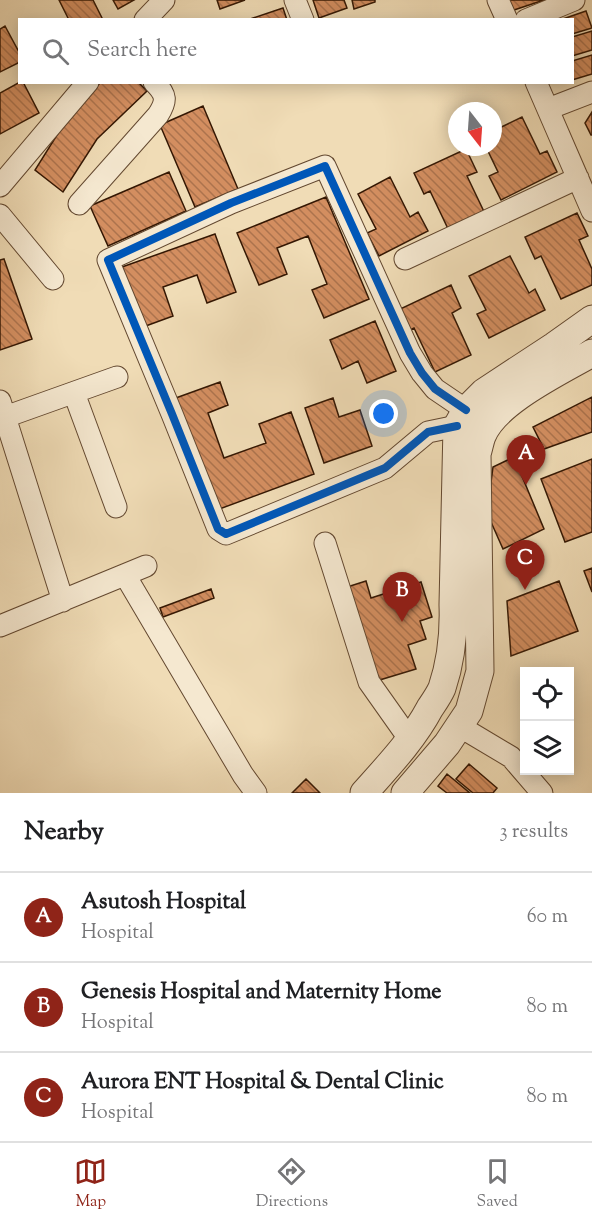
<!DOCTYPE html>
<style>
body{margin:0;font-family:"Sorts Mill Goudy",serif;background:#f2f2f2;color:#202124}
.controls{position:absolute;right:18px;bottom:18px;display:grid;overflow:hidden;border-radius:0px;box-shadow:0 3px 15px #0003}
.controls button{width:54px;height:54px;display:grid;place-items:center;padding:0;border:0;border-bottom:2px solid #e0e0e0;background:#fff;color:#202124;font:30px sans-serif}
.compass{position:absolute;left:448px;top:102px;width:54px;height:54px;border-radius:50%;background:#fff;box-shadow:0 3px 15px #0003;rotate:163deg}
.you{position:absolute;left:384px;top:414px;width:21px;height:21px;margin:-15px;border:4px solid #fff;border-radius:50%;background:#1a73e8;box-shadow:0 0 0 9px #1a73e833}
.badge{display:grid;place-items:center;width:39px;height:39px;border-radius:50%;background:#8f2418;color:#fff;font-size:20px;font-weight:700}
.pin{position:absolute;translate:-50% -50px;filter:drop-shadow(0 2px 3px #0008)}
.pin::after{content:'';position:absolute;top:32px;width:21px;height:18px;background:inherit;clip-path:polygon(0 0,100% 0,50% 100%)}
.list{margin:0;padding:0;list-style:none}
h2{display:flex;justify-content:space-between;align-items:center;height:78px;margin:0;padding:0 24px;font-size:26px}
h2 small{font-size:20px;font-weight:400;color:#757577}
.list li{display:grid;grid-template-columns:39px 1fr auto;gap:18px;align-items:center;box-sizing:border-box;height:90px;padding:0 24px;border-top:2px solid #e0e0e0}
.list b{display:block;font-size:22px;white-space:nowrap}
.list p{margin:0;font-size:20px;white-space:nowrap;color:#757577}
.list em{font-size:20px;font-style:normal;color:#757577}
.icon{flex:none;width:33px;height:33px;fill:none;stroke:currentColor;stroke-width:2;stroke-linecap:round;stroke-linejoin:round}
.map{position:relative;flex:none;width:592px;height:793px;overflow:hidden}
.search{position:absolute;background:#fff;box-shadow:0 3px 15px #0003;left:18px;right:18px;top:18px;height:66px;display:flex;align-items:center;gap:15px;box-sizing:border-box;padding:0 21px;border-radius:0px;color:#757577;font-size:22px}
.sheet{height:348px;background:#fff}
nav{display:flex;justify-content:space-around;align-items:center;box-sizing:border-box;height:84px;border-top:2px solid #e0e0e0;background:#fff;font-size:16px;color:#757577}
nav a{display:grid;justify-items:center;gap:3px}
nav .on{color:#8f2418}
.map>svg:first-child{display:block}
.building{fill:url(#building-back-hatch);stroke:#341703;stroke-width:1.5}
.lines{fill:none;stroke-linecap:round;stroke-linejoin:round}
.minor-casing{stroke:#634830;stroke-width:23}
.tertiary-casing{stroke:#634830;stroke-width:29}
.minor{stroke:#f5e8d0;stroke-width:21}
.tertiary{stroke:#f5e8d0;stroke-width:27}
.cycleway-casing{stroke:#f5e8d0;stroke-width:11}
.cycleway{stroke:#0057b8;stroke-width:8}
</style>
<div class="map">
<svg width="592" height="793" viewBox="0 0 592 793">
<defs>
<pattern id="building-back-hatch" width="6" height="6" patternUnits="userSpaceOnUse" patternTransform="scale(1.5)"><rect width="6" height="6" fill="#d38e60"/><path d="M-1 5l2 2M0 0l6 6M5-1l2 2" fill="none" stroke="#ac734d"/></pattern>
</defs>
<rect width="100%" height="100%" fill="#f0dcb6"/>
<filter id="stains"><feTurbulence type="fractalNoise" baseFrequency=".00333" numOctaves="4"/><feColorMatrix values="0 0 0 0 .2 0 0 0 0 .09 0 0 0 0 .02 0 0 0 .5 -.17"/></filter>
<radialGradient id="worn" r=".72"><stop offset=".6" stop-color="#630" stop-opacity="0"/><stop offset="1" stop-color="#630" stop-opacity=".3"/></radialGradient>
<!-- building -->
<path class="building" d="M59 0H93L103 20H69Z
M113 0H134L118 9Z
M217 0H245L220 9Z
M313 0H344L347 8 319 18Z
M352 0H375V2L354 9Z
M508 0H544L511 11Z
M283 8 287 20H247Z
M586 11 592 28 572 34V20H560Z
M5 26 20 54V62L0 72V29Z
M592 31V50L572 56V37Z
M592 55V74L572 80V61Z
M20 82H23L39 113 0 134V93Z
M101 82H138L147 91 97 139 63 192 35 170 72 111Z
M203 106 238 189 195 207 160 125Z
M592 112V135H591L585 123Z
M522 117 540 154 547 151 557 172 501 200 489 176 498 172 486 147H493V131Z
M466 149 477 172 467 176 487 218 451 235 430 191 424 194 414 173Z
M169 172 186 211 108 246 90 206Z
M390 177 410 217 418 212 428 231 379 256 367 233 376 229 358 194Z
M326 197 369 299 324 318 312 290 327 284 308 236 277 248 287 274 259 285 237 233Z
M577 213 588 236 579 240 592 269V285L561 299 541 256 535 259 525 237Z
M215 234 236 292 207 303 197 275 163 287 173 316 143 327 122 267Z
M510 256 529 293 535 289 545 310 489 338 477 314 486 310 469 276Z
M4 259 32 339 0 350V260Z
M451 285 461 308 452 313 471 355 435 372 414 328 408 331 398 310Z
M375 321 396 371 367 383 358 361 342 369 330 340Z
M220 382 228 405 208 413 224 458 266 443 259 424 291 412 314 474 214 511 173 399Z
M592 397V432L544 449 533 427Z
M333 398 339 417 360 410 372 446 324 463 305 408Z
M514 457 544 529 503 549 487 513 493 467Z
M592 459V532L565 542 541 479Z
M592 568V592L584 571Z
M366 581 371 598 421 582 432 617 420 621 426 639 408 645 416 669 373 682 344 588Z
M559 581 578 631 511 656 507 601Z
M211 589 214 598 163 617 160 608Z
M469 764 497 788 493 793H473L456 779Z
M447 774 470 793H447L438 786Z
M306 779 320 793H292Z"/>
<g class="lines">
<!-- minor casing -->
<g class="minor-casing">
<path id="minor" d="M295 0 303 20
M498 0 507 20
M145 20 164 0
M526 20 574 0
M536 82 592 211
M548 109 592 92
M0 186 88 82
M79 204 158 115C167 101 167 95 154 82
M0 215 53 279
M405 259 578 178
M74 393 116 507
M0 401 63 601
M5 417 117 377
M457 426 428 432 385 468 226 534 218 529 172 414 108 260 231 203 325 166 410 353 422 373 435 389 466 410
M325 543 369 682 410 740
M125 575 243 775 256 793
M0 626 146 566
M459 726 511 757 542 793"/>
</g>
<!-- tertiary casing -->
<g class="tertiary-casing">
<path id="tertiary" d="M364 793C388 766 413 740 430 708 434 702 439 695 442 688 451 661 454 633 453 605L457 426 466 410 484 392 554 346 592 319
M405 793 447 744 469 711 480 671 477 454C479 448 480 441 482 436 495 402 561 371 592 353"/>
</g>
<!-- minor -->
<use href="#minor" class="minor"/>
<!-- tertiary -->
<use href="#tertiary" class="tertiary"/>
<!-- cycleway casing -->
<g class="cycleway-casing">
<path id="cycleway" d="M457 426 428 432 385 468 226 534 218 529 172 414 108 260 231 203 325 166 410 353 422 373 435 389 466 410"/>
</g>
<!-- cycleway -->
<use href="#cycleway" class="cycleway"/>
</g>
<rect width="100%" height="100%" filter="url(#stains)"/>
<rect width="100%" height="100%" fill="url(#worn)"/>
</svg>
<div class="controls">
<button><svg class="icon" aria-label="locate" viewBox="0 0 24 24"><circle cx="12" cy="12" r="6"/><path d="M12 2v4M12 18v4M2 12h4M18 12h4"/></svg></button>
<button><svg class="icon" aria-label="layers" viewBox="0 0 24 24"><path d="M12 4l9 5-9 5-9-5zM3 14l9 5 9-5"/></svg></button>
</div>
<svg class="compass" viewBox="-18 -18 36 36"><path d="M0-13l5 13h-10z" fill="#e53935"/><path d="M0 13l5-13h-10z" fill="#757577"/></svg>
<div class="you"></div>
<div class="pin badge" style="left:526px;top:485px">A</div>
<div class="pin badge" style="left:402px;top:622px">B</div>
<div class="pin badge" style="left:525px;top:590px">C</div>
<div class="search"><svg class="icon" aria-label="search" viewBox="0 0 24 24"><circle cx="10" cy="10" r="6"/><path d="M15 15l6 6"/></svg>Search here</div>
</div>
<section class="sheet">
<h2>Nearby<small>3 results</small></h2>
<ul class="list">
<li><span class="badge">A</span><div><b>Asutosh Hospital</b><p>Hospital</p></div><em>60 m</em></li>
<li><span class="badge">B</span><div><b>Genesis Hospital and Maternity Home</b><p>Hospital</p></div><em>80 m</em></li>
<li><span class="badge">C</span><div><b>Aurora ENT Hospital &amp; Dental Clinic</b><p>Hospital</p></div><em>80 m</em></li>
</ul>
</section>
<nav>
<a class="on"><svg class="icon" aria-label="map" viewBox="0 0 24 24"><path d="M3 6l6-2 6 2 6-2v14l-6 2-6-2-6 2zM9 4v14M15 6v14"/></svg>Map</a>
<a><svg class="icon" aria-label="directions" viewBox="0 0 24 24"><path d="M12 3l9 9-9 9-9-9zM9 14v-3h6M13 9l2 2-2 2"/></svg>Directions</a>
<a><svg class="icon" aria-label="saved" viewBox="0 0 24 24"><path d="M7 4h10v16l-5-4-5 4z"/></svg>Saved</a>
</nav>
